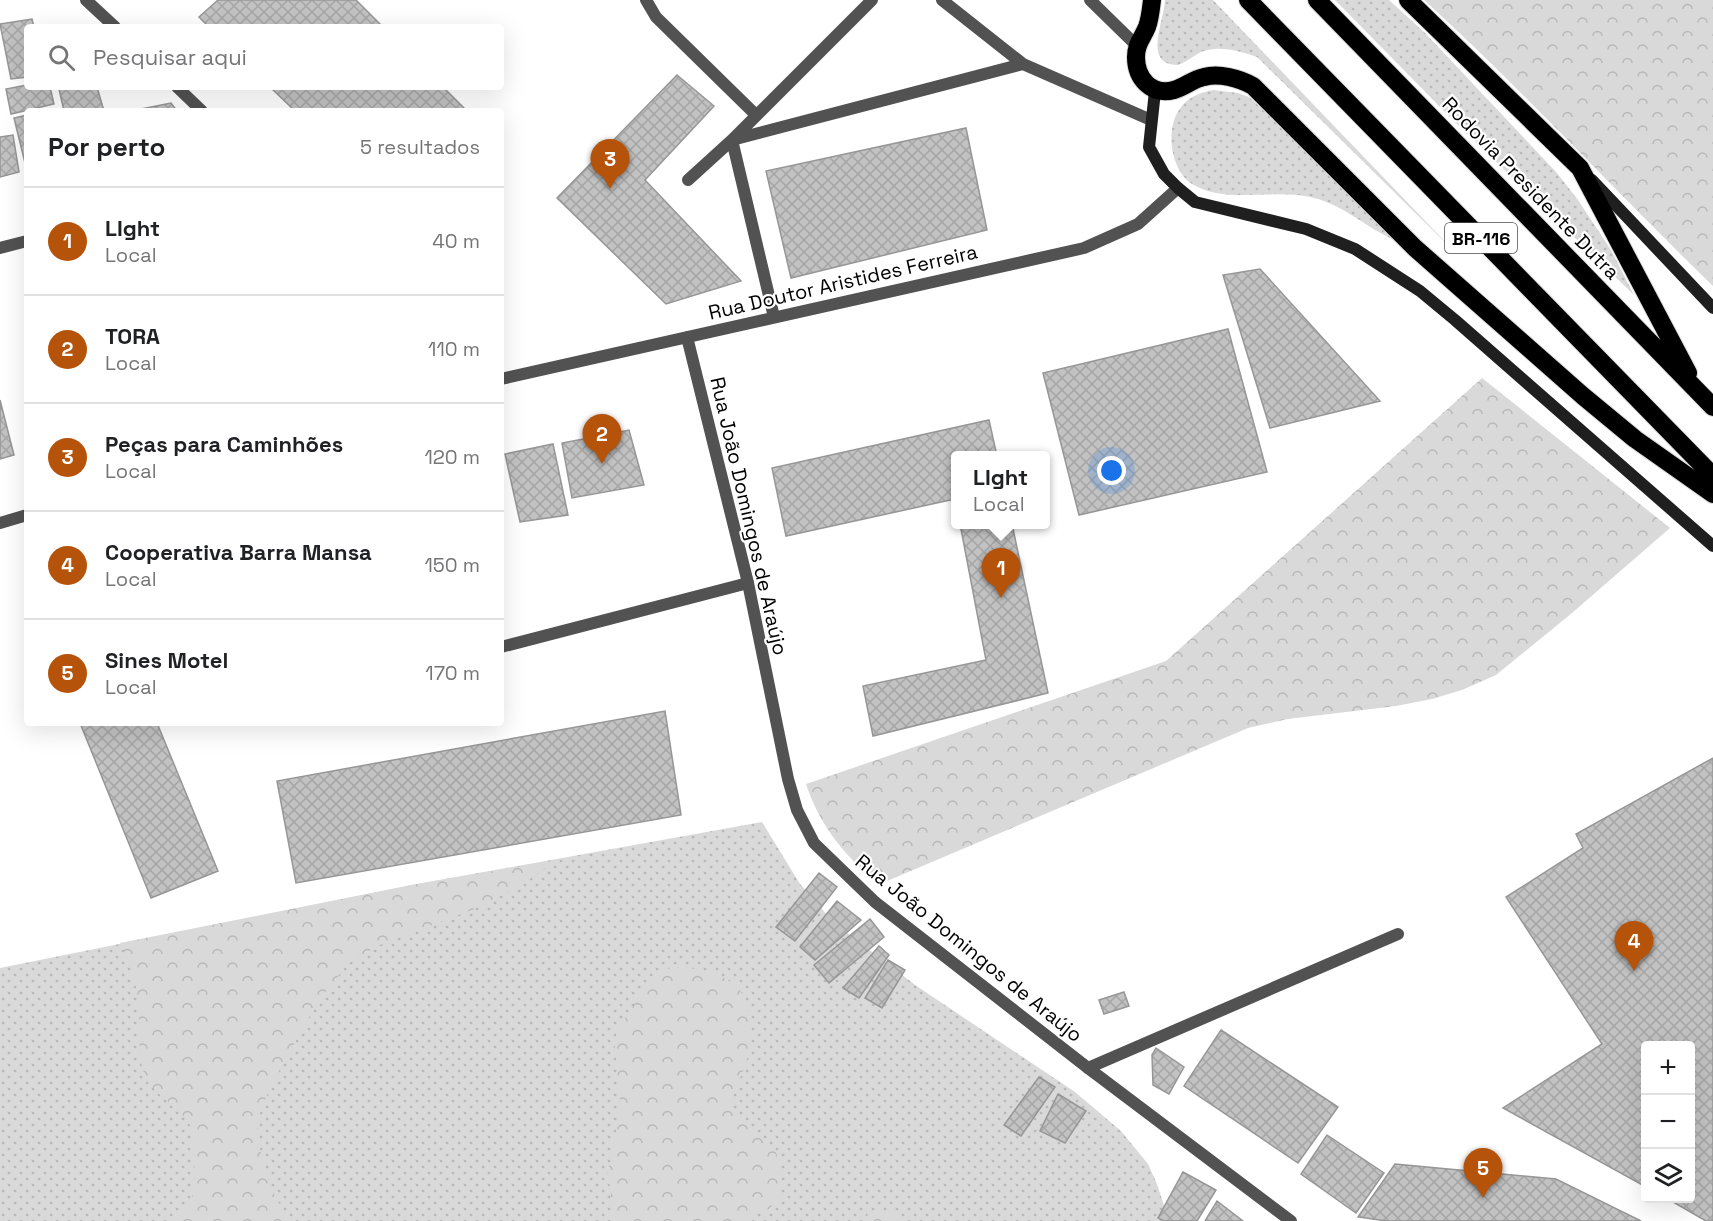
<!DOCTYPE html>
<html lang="pt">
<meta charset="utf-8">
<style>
body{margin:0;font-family:"Space Grotesk",sans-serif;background:#f2f2f2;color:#202124}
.controls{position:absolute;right:18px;bottom:18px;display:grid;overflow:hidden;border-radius:6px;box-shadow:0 6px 24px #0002}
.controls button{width:54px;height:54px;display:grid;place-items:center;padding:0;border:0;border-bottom:2px solid #e0e0e0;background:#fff;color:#202124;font:30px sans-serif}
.you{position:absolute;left:1112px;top:471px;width:21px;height:21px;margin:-15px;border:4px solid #fff;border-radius:50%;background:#1a73e8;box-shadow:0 0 0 9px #1a73e833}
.badge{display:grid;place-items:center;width:39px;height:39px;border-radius:50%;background:#b45309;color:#fff;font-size:20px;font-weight:700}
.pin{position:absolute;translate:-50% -50px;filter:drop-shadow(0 2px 3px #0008)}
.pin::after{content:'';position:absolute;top:32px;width:21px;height:18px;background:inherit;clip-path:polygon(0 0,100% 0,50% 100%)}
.popup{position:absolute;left:951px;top:451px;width:99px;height:78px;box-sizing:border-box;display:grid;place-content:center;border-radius:6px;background:#fff;filter:drop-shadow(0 2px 4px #0005);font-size:20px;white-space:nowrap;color:#757577}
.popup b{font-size:22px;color:#202124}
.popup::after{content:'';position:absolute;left:50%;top:100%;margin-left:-12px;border:12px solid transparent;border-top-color:#fff}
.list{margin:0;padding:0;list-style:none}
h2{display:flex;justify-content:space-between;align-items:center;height:78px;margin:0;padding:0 24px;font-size:26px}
h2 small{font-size:20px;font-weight:400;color:#757577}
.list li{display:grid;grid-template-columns:39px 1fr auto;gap:18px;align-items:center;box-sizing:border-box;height:108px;padding:0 24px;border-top:2px solid #e0e0e0}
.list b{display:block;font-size:22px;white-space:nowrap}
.list p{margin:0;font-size:20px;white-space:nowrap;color:#757577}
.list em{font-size:20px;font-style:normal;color:#757577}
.icon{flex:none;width:33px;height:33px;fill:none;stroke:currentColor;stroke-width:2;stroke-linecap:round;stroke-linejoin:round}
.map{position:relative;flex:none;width:1713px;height:1221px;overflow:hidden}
.search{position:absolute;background:#fff;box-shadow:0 6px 24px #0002;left:24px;top:24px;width:480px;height:66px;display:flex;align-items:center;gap:15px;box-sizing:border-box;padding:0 21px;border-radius:6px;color:#757577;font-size:22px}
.panel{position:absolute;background:#fff;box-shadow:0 6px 24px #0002;left:24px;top:108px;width:480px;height:618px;border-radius:6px}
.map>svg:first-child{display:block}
.grass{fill:url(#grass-dots)}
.forest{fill:url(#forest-crowns)}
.building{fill:url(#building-cross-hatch);stroke:#969696;stroke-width:1.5}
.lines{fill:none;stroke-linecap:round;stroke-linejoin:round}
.highway-casing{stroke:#dbdbdb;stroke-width:20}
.lane{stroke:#525252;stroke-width:12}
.street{stroke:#525252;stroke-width:12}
.secondary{stroke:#1f1f1f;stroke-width:12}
.highway{stroke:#000;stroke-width:18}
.labels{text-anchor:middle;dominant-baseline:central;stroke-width:4.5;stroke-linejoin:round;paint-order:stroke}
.shield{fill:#fff;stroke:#4c4c4c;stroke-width:1.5}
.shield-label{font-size:18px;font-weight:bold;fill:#000}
.street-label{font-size:20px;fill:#000;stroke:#fff}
</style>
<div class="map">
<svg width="1713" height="1221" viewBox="0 0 1713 1221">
<defs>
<pattern id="grass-dots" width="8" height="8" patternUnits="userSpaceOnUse" patternTransform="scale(1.5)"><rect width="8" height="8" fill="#d9d9d9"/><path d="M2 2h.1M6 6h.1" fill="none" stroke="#b8b8b8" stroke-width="1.8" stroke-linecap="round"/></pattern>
<pattern id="forest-crowns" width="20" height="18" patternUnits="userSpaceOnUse" patternTransform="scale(1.5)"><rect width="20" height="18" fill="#d9d9d9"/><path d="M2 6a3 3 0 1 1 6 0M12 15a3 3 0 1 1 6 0" fill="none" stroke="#b8b8b8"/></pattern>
<pattern id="building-cross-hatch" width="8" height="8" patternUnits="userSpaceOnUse" patternTransform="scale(1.5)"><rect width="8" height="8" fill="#c2c2c2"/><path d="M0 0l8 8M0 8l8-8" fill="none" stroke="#a5a5a5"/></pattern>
</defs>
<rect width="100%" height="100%" fill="#fff"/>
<!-- grass -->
<path class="grass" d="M1165 0H1213L1456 253 1257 57C1240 51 1217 44 1199 53 1192 57 1186 62 1178 65 1142 65 1164 22 1165 0Z
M1335 0H1389L1425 33 1557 173 1578 200 1611 250 1634 295 1454 121Z
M1214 90 1238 93 1249 97 1420 254C1405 246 1390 238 1375 230 1354 217 1335 202 1310 197 1273 188 1226 205 1192 184 1170 170 1164 126 1182 106 1190 96 1202 92 1214 90Z
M762 822 800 884 834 923 918 987 1075 1092 1121 1131 1148 1164 1157 1184 1169 1221H0V968L417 884Z"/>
<!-- forest -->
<path class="forest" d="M1424 0H1713V286C1616 192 1524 91 1424 0Z
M1482 378 1670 528 1572 613 1496 675 1462 690 1432 699 1396 706 1288 719 1248 728 880 884C846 859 819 824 806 784L1166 661Z
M558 860 521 885 477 908 377 946 348 964 319 1000 271 1085 257 1121 259 1144 264 1167 275 1196 289 1221H171C179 1214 188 1207 192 1197 196 1187 194 1144 193 1132 192 1127 185 1117 181 1113 168 1099 151 1092 144 1073 138 1056 140 1039 139 1022 138 994 135 967 120 943L417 884Z
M673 967C693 967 719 972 735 985 751 998 754 1038 748 1056 743 1075 733 1090 730 1110L775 1149 780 1166 782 1184 780 1197 769 1209 754 1216 752 1221H614L608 1172 615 1138 620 1099 614 1040 622 1023 649 982 660 972Z
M879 1210 895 1214 901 1221H866L868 1213Z"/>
<!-- building -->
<path class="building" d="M218 0H356L383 27H209L199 17Z
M32 19 34 27H27V77L11 79 0 24Z
M677 75 714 106 645 180 741 281 666 304 557 198Z
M27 85V87H50L54 104 11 114 6 89Z
M70 87H97L104 111H64L59 89Z
M270 87H443L467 111H295Z
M171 103 177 111H131Z
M27 115V171L14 118Z
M966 128 987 230 791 278 766 171Z
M13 135 19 172 0 177V137Z
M1260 269 1380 401 1270 428 1223 275Z
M1228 329 1267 472 1079 515 1043 373Z
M0 400 14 455 0 459Z
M989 420 997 456H956V506L955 499 786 536 772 468Z
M629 430 644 485 572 498 562 443Z
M553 444 568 515 520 522 505 454Z
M960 524H1012L1048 693 873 736 863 686 986 660Z
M665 711 681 815 296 883 277 781Z
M80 723H157L218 871 151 898Z
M1713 758V1221H1706L1666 1198H1690V1046H1646V1187L1503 1108 1602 1044 1506 897 1583 848 1576 834Z
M819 873 837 887 795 941 776 927Z
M837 901 861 920 815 960 800 947Z
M870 919 884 937 829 983 814 965Z
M879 946 889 955 859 998 843 988Z
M888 960 905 970 882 1008 865 998Z
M1124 992 1129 1006 1104 1014 1099 1000Z
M1221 1030 1338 1107 1298 1163 1184 1086Z
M1156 1048 1184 1067 1169 1094 1153 1085 1152 1055Z
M1039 1077 1055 1087 1021 1136 1004 1125Z
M1058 1094 1086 1111 1065 1143 1040 1131Z
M1327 1135 1384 1173 1356 1213 1301 1174Z
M1395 1164 1556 1179 1641 1221H1387L1358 1217Z
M1183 1172 1216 1190 1197 1221H1164L1158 1218Z
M1217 1201 1243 1221H1205Z"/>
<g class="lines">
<!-- highway casing -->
<g class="highway-casing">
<path id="highway" d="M1152 0C1151 9 1150 19 1147 27 1142 39 1136 44 1136 57 1136 78 1151 96 1174 90 1185 87 1193 79 1204 77 1219 73 1239 78 1253 86L1415 248 1583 396 1635 439 1713 494
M1248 0 1713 476
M1317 0 1713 407
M1408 0 1580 168 1688 373"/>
</g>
<!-- lane -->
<path class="lane" d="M646 0 656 17 756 115
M942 0 1023 64
M1090 0 1136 45
M688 180 732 140 872 0
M774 317 732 140 1023 64 1151 120
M501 647 748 583
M1088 1068 1398 934"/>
<!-- street -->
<path class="street" d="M86 0 115 27
M177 87 202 111
M0 248 27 241
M687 337 748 583 788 779 797 810 814 843 875 902 1088 1068 1291 1221
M501 379 1084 248 1138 224 1178 188
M0 523 27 515"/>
<!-- secondary -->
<path class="secondary" d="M1155 91 1149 147 1164 174 1178 188 1195 202 1306 229 1355 249 1420 291 1455 320 1713 546
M1592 180 1713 308"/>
<!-- highway -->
<use href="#highway" class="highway"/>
</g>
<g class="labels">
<!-- shield labels -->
<rect class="shield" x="1445" y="223" width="72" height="30" rx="4.5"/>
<g class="shield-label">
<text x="1481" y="238">BR-116</text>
</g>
<!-- street labels -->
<g class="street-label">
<text transform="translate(1531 188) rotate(46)">Rodovia Presidente Dutra</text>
<text transform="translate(843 282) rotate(-13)">Rua Doutor Aristides Ferreira</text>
<text transform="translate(749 516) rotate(77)">Rua João Domingos de Araújo</text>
<text transform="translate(969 948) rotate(39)">Rua João Domingos de Araújo</text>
</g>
</g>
</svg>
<div class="controls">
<button>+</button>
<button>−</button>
<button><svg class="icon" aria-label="layers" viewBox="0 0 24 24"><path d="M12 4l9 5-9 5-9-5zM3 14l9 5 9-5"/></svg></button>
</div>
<div class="you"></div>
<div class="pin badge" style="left:1001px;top:598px">1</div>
<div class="popup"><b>LIght</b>Local</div>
<div class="pin badge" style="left:602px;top:464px">2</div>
<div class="pin badge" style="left:610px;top:189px">3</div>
<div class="pin badge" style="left:1634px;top:971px">4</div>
<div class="pin badge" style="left:1483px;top:1198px">5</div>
<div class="search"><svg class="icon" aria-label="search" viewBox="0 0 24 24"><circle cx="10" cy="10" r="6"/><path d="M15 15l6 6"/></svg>Pesquisar aqui</div>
<section class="panel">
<h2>Por perto<small>5 resultados</small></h2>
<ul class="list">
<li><span class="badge">1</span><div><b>LIght</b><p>Local</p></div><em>40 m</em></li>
<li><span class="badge">2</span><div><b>TORA</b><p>Local</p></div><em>110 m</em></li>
<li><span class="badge">3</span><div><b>Peças para Caminhões</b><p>Local</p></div><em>120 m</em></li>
<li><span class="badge">4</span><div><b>Cooperativa Barra Mansa</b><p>Local</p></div><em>150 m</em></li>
<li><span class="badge">5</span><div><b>Sines Motel</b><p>Local</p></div><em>170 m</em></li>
</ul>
</section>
</div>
